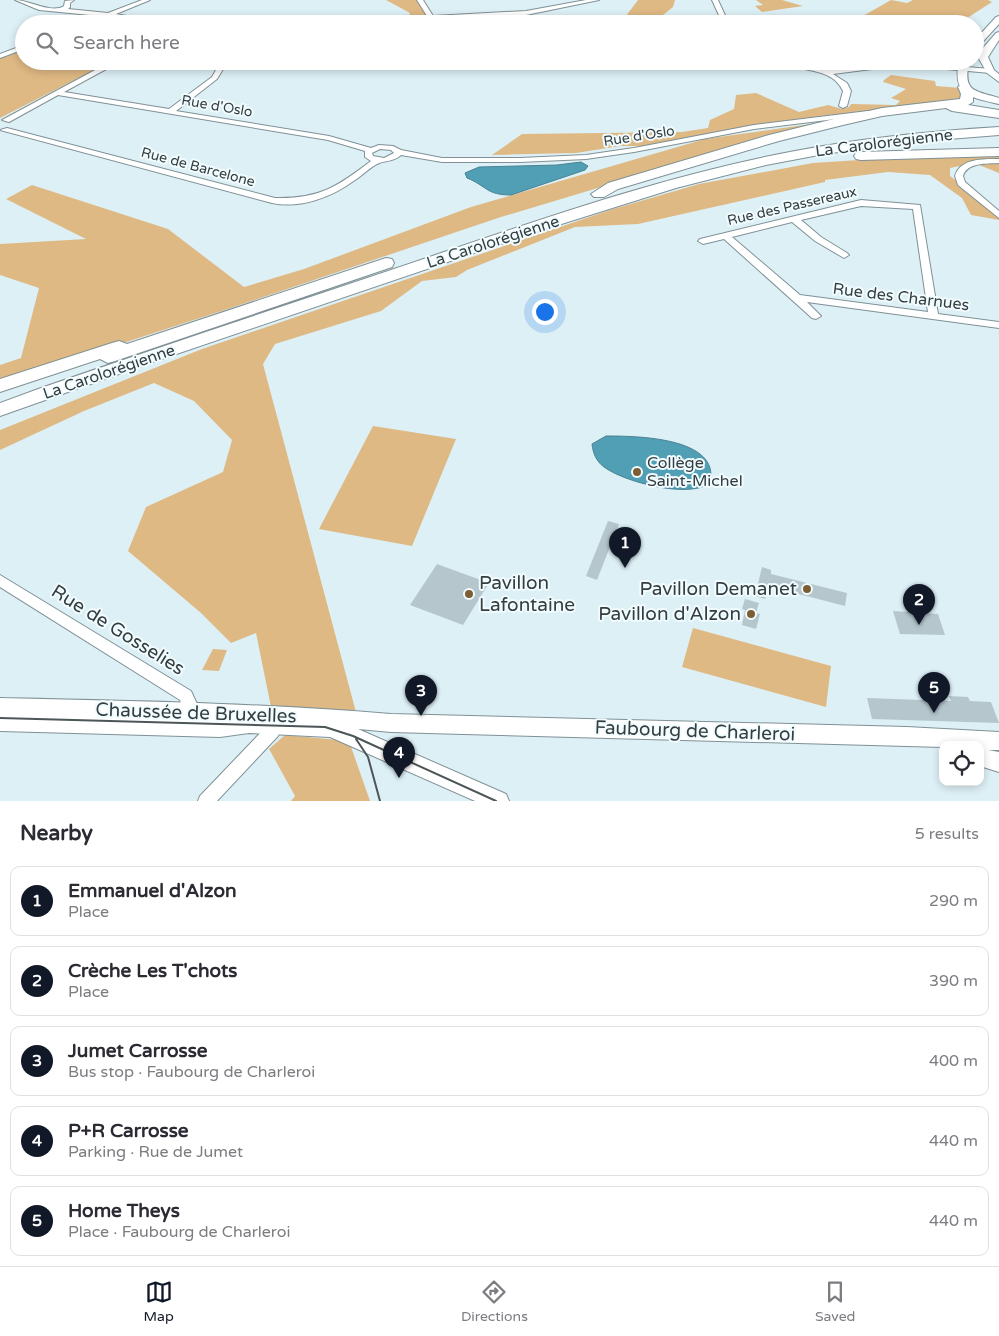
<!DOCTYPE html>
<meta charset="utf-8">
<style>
body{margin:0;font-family:"Varela Round",sans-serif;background:#f2f2f3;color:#2b2b33}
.controls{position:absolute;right:15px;bottom:15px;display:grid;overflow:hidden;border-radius:10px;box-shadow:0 2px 8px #0003}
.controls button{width:45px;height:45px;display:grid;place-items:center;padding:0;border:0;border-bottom:1px solid #e1e1e2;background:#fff;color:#2b2b33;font:25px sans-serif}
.you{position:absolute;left:544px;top:311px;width:18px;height:18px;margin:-12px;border:4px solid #fff;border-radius:50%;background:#1a73e8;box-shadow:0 0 0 8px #1a73e833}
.badge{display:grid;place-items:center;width:32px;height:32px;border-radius:50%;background:#111827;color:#fff;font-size:16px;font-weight:700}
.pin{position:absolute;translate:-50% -41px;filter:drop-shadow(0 1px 2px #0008)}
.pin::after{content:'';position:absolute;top:26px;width:18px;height:15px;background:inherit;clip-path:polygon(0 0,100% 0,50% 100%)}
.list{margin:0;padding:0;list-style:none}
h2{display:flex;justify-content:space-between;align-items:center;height:65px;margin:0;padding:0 20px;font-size:21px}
h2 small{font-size:16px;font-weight:400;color:#7c7c81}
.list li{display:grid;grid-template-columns:32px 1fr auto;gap:15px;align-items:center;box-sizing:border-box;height:70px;margin:0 10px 10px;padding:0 10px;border:1px solid #e1e1e2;border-radius:10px}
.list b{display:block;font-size:19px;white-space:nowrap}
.list p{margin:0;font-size:16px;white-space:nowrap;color:#7c7c81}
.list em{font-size:16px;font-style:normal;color:#7c7c81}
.icon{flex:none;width:28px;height:28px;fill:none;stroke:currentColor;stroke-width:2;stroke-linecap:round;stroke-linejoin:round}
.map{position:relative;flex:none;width:999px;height:801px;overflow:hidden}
.search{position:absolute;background:#fff;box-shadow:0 2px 8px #0003;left:15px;right:15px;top:15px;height:55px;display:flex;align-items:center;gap:12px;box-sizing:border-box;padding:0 18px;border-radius:28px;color:#7c7c81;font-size:19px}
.sheet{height:465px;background:#fff}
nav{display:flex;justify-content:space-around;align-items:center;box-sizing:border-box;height:70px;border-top:1px solid #e1e1e2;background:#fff;font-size:14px;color:#7c7c81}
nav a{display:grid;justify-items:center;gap:2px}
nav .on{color:#111827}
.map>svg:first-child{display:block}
.green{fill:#dfb984}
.water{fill:#519fb5;stroke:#498292}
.building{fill:#b5c7cd}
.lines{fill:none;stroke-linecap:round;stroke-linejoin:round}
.street-casing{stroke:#7f9196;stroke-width:2}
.secondary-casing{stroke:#7f9196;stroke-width:2}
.highway-casing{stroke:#7f9196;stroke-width:2}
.street{fill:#fff;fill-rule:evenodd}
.secondary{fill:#fff;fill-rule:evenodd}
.highway{fill:#fff;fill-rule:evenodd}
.tram{stroke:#4c5557;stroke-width:2}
.poi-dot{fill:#7c5e32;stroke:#f0fcff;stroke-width:2}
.labels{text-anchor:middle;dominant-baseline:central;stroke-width:4;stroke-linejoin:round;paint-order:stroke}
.far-street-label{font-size:14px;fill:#363d3f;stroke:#f0fcff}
.street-label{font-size:16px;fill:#363d3f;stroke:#f0fcff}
.poi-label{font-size:16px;fill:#363d3f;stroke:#f0fcff;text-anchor:start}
.near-poi-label{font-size:19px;fill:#363d3f;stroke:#f0fcff;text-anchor:end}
.near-street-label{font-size:19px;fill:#363d3f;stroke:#f0fcff}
</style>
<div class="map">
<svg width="999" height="801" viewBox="0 0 999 801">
<rect width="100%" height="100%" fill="#ddf0f6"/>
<!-- green -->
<path class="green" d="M386 0H421L430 16H409L410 13Z
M638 0H675L673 7 663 15H676L672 20H724L722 22 551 23 550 19 626 16Z
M756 0H782L803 6 762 12 755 6 763 5Z
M891 0 907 3 913 0H988L992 2 961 22 966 24H849Z
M24 49V61H112L0 118V58Z
M891 75 935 81 936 86 961 88 962 100 838 115 649 146H620L576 153 492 155 522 134 682 132 708 128 710 120 734 109 736 95 756 93 799 112 828 105 842 109 849 107 851 104 896 105 900 101 891 98 906 89 883 82 884 80Z
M811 124 501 217 231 308 0 383V365L21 358 39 288 0 275V244L86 239 6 199 32 185 168 229 244 287 304 269 471 207 705 139Z
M982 152H999V173L974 163 950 168V176L986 203 999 217V220L971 215 962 198 930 175 888 172 825 180V182L638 224 575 227 467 270 456 277 422 281 381 311 275 344 263 364 357 716 271 707 256 633 231 643 201 613 128 551 146 507 223 472 232 440 194 401 154 383 84 411 0 450V430L202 349 610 210 699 184 813 163Z
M373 426 456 439 412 546 319 529Z
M693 628 831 666 826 707 682 667Z
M213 649 227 650 219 671 202 670Z
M285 735 349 741 370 801H291L295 796 269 749Z"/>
<!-- water -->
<path class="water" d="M581 162 588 166 585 170 511 195C486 195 487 186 467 178L465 173 479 167 557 165Z
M606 436C636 436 721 437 710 483 689 499 624 482 604 467 596 461 593 453 592 444Z"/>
<!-- building -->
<path class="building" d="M608 521 619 524 597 580 586 576Z
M437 564 489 583 463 625 410 605Z
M762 567 771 570V574L847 593 845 606 768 586 765 599 755 596Z
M745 599 759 603 756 613 760 614 756 629 742 625 745 610 742 609Z
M893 611 938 614 945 635 900 634Z
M949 696 968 697 970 701 991 702 999 723 872 719 867 698 951 701Z"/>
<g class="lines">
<!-- street casing -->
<g class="street-casing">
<path id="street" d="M15 0C29 0 51 14 64 6L65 1 74 0 70 3V7L68 9 108 13 142 0H150L116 14 168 24H151L109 17 92 24H83L100 16 39 10Z
M417 0H423L433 16 526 11 586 0H599L526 15 485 18 266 24H183L186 22 427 16Z
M712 0H718L729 24H723Z
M24 45V49L0 58V54Z
M112 61H121L64 92 169 109 212 77 221 61H228L217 79 176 111 329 136 371 148 379 145 393 146 401 150 442 158H520L586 155 634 148 754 125 868 111 872 113 868 115 754 129 634 152 586 159 520 162H442L401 155C394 162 385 160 377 164 369 168 363 175 355 180 332 197 301 209 272 203L0 130 7 128 275 198C319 199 337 187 371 161L365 157V151L328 140 58 95 9 122 2 120ZM380 149 391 150 394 153 384 158 373 156 372 153Z
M777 61H790L829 70 900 61 990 69 993 71 990 73 903 65 833 74 847 83 851 91 847 106 843 108 839 106 843 91C831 65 797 73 777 61Z
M999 159V163C987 164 967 162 963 176L965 182 999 211V218L958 185 955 176C960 158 984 159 999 159Z
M861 200 920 205 938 314 999 322V328L807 302 821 316 816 319 812 318 724 239 703 244 698 241 700 239ZM861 206 913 209 928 312 800 295 732 237 792 222 815 241 844 258 849 255 847 253 821 237 801 220Z
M0 575 191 691 197 704 192 722 187 724 182 722C178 714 183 708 180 700L0 587Z
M276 714 281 716 284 721 278 736 217 801H198L200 796 266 727 271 716Z"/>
</g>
<!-- secondary casing -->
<g class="secondary-casing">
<path id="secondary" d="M999 16V24L978 47 975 48V40L996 17Z
M999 32V40L988 57 994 70 999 74V82L987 73 978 57 983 48 996 33Z
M959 61H969C963 92 973 90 999 98V104C970 97 952 96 959 61Z
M0 698C131 701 261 703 391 714L907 727 999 732V750H988L999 752V772L980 766V745H943V747L391 732 358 729 506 794 509 801H475L330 737 249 733 220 737 0 731Z"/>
</g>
<!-- highway casing -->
<g class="highway-casing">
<path id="highway" d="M964 83 969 84 973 94V102L968 105 999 110V118L952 111 946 108 882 116 843 125 779 141 618 189 604 197H594L591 194 608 183 769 135 842 117 882 108 960 99 961 94 958 87Z
M999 127V135L911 142 824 154 766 165 676 188 536 232 153 362 0 416V403L41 388C156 348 272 310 388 271 522 226 656 177 795 151 863 138 931 131 999 127Z
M999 148V156L861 160 856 159 854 156 856 153 861 152Z
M386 258 392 259 394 263 392 267 115 361 108 363 100 359 0 392V379L112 343 119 341 127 344Z"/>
</g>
<!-- street -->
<use href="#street" class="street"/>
<!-- secondary -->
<use href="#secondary" class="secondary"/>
<!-- highway -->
<use href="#highway" class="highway"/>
<!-- tram -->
<path class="tram" d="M0 718 325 727 353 736 496 801
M356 739 368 757 380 801"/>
</g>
<!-- markers -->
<g class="poi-dot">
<circle cx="637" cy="472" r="5"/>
<circle cx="807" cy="589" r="5"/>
<circle cx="469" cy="594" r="5"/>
<circle cx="751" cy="614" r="5"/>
</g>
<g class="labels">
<!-- far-street labels -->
<g class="far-street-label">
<text transform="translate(217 106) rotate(10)">Rue d'Oslo</text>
<text transform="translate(639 136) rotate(-9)">Rue d'Oslo</text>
<text transform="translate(198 167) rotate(15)">Rue de Barcelone</text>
<text transform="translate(792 206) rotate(-13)">Rue des Passereaux</text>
</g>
<!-- street labels -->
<g class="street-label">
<text transform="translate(884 143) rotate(-7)">La Carolorégienne</text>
<text transform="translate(493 242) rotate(-18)">La Carolorégienne</text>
<text transform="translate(901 297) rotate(7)">Rue des Charnues</text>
<text transform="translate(109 372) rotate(-19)">La Carolorégienne</text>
</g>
<!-- poi labels -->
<g class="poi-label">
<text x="647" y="463">Collège<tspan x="647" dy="18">Saint-Michel</tspan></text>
</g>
<!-- near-poi labels -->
<g class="near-poi-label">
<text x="479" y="583" text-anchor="start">Pavillon<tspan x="479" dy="22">Lafontaine</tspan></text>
<text x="797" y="589">Pavillon Demanet</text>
<text x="741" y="614">Pavillon d'Alzon</text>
</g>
<!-- near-street labels -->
<g class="near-street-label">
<text transform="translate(118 630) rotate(32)">Rue de Gosselies</text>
<text transform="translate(196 713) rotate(2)">Chaussée de Bruxelles</text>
<text transform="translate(695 731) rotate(2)">Faubourg de Charleroi</text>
</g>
</g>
</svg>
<div class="controls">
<button><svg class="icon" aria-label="locate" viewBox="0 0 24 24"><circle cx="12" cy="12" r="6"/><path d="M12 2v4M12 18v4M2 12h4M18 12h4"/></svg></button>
</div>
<div class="you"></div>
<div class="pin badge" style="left:625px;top:568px">1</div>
<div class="pin badge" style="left:919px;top:625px">2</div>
<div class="pin badge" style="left:421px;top:716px">3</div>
<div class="pin badge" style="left:399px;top:778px">4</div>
<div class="pin badge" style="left:934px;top:713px">5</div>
<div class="search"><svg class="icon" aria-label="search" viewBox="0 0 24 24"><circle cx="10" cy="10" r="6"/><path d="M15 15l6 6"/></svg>Search here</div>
</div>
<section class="sheet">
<h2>Nearby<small>5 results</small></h2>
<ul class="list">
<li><span class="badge">1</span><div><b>Emmanuel d'Alzon</b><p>Place</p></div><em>290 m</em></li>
<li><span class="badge">2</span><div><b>Crèche Les T'chots</b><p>Place</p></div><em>390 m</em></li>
<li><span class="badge">3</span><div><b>Jumet Carrosse</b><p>Bus stop · Faubourg de Charleroi</p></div><em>400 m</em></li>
<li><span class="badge">4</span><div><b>P+R Carrosse</b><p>Parking · Rue de Jumet</p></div><em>440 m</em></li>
<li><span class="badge">5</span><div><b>Home Theys</b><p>Place · Faubourg de Charleroi</p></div><em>440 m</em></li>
</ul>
</section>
<nav>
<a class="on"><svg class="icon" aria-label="map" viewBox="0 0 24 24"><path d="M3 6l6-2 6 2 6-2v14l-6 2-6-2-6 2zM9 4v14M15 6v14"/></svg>Map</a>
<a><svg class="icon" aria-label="directions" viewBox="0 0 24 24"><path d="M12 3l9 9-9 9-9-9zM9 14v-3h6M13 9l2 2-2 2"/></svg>Directions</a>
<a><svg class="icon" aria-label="saved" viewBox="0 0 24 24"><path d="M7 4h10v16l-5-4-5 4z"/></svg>Saved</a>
</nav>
